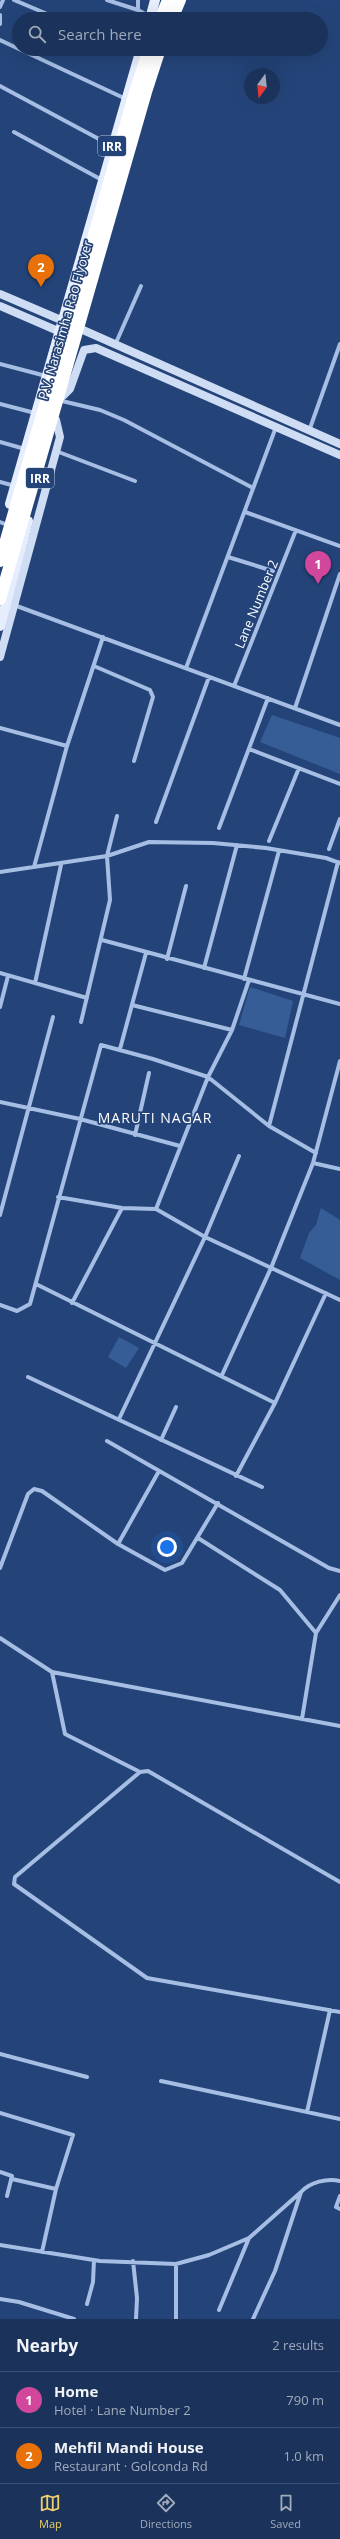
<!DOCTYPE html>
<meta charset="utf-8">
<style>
body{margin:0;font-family:"Open Sans",sans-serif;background:#243b61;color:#f1f3f6}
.compass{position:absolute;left:244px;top:68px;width:36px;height:36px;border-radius:50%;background:#1b335b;box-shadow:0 4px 16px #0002;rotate:195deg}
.you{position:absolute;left:167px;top:1547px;width:14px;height:14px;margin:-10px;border:3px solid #fff;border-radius:50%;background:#1a73e8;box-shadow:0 0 0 6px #1a73e833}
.badge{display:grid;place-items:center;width:26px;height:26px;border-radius:50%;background:#eecf6a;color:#fff;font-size:13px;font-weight:700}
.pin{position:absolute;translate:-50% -33px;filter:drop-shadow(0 1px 2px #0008)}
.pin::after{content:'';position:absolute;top:21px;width:14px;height:12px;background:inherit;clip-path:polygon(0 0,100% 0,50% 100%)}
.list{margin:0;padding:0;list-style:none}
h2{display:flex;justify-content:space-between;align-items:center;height:52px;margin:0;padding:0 16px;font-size:17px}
h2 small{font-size:13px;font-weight:400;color:#a0aabb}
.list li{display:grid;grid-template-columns:26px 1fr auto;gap:12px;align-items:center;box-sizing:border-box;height:56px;padding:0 16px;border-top:1px solid #394e71}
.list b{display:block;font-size:15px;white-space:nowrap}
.list p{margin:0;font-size:13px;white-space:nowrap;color:#a0aabb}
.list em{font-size:13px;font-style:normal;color:#a0aabb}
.icon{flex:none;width:22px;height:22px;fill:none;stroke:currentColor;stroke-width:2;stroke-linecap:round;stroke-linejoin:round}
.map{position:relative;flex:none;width:340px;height:2319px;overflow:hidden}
.search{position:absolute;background:#1b335b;box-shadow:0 4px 16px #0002;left:12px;right:12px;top:12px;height:44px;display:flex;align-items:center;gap:10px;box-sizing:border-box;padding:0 14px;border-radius:22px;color:#a0aabb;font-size:15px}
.sheet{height:164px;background:#1b335b}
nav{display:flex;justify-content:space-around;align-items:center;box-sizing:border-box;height:56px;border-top:1px solid #394e71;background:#1b335b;font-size:11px;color:#a0aabb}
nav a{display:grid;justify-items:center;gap:2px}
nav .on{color:#eecf6a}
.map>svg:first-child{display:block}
.green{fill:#375d96}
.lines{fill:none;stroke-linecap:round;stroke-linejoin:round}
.street{stroke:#a6bee4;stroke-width:4}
.secondary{stroke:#cfddf4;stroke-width:8}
.primary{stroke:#e6edfc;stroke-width:10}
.highway{stroke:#fff;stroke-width:12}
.highway-bridge{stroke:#fff;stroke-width:12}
.labels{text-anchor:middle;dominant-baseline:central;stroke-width:3.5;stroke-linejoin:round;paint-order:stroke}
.shield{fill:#244479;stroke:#bdc7d7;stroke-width:1}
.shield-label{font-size:12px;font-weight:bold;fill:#fff}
.street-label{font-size:13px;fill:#fff;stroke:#244479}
.neighbourhood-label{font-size:14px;letter-spacing:1px;fill:#fff;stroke:#244479}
</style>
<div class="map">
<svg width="340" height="2319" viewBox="0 0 340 2319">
<rect width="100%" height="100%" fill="#244479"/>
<!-- green -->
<path class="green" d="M272 715 340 738V774L260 742Z
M250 987 293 1001 285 1038 239 1025Z
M321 1208 340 1220V1280L300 1258 309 1233 316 1225Z
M119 1337 139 1348 126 1368 108 1357Z"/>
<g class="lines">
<!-- street -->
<path class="street" d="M14 0 59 19
M107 0 138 10 149 16
M0 7 3 0
M138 10V0
M0 15V24
M0 40 19 49
M19 49 126 99
M128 49 139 52
M0 86 112 146
M14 132 102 180
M115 345 141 286
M0 364 46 376
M62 401 100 410 124 420 253 488
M0 404 35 413
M309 431 340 344
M0 442 25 449
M56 451 135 481
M0 482 15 486
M245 512 340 546
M0 522 5 524
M228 557 273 571
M14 605 340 725
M94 666 150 690 153 697 134 761
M186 668 276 427
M234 686 296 530
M295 708 340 574
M0 728 67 746
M249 749 340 784
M156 822 209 677
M219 828 268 698
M269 841 299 768
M329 849 340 819
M34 867 67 746 103 637
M0 872 107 856 149 842 213 843 266 848 326 858 340 863
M102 940 340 1004
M167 959 186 886
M204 968 237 845
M0 973 87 998
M244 979 279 851
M35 983 61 865
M132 1005 232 1030
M0 1007 8 976
M81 1022 110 900 107 856 117 816
M120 1049 146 953
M0 1102 80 1119 180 1146
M269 1126 338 862
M135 1135 149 1073
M313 1163 340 1169
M58 1197 122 1208 156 1209 205 1237 340 1300
M156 1209 208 1077 232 1030 249 980
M0 1215 53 1017
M36 1284 275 1403
M72 1303 122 1208
M0 1305 17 1311 30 1304 101 1045 153 1059 208 1077 269 1126 316 1153
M222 1375 271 1268 313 1163 340 1061
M28 1377 262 1487
M119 1419 205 1237 239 1156
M161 1440 176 1407
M107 1441 329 1568 340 1571
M236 1476 275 1403 326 1293
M198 1538 280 1590 316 1633
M118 1544 159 1471
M0 1568 28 1494 34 1489 42 1491 118 1544 165 1570 182 1563 218 1503
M0 1638 52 1672 65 1734 140 1772
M52 1672 340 1726
M302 1719 316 1633 340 1595
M340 1882 148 1771 140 1772 15 1877 14 1884 147 1978 340 2012
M0 2054 87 2077
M161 2081 340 2119
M307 2112 330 2010
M0 2113 73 2135 56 2189 42 2252
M0 2172 12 2176 7 2196
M12 2179 56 2189
M301 2192C310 2182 327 2178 340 2181
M340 2196 336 2207 340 2209
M0 2245 100 2261 176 2264 209 2255 249 2238 301 2192 275 2271 253 2319
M133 2261 137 2298 136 2319
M0 2299 19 2302 74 2319
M87 2304 93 2282 94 2260
M219 2310 249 2238
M176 2319V2264"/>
<!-- secondary -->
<path class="secondary" d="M0 294 61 320
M0 306 58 331
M83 330 340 444
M63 396 70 389 84 350 96 348 340 455
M0 657 60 437 56 420"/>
<!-- primary -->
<path class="primary" d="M150 19 155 0
M10 504 141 49
M0 626 28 521"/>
<!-- highway -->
<path class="highway" d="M160 19 168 0
M172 19 180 0
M136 89 149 49"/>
<!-- highway-bridge -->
<path class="highway-bridge" d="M0 561 136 89
M0 599 146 92 160 49"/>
</g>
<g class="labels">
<!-- shield labels -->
<g class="shield">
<rect x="98" y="136" width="28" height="20" rx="3"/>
<rect x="26" y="468" width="28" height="20" rx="3"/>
</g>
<g class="shield-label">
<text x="112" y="146">IRR</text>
<text x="40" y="478">IRR</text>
</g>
<!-- street labels -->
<g class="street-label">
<text transform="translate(65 320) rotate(-74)">P.V. Narasimha Rao Flyover</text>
<text transform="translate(256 604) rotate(-68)">Lane Number 2</text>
</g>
<!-- neighbourhood labels -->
<g class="neighbourhood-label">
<text x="155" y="1117">MARUTI NAGAR</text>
</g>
</g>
</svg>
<svg class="compass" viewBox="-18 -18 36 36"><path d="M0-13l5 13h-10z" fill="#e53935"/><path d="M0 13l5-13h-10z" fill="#a0aabb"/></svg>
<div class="you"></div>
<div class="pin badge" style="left:318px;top:584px;background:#d1479c">1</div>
<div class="pin badge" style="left:41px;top:287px;background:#e8710a">2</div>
<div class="search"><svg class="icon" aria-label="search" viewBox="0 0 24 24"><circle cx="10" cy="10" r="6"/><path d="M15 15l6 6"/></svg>Search here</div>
</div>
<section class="sheet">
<h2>Nearby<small>2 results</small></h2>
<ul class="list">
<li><span class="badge" style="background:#d1479c">1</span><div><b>Home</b><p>Hotel · Lane Number 2</p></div><em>790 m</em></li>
<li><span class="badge" style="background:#e8710a">2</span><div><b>Mehfil Mandi House</b><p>Restaurant · Golconda Rd</p></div><em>1.0 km</em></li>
</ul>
</section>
<nav>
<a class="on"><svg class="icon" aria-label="map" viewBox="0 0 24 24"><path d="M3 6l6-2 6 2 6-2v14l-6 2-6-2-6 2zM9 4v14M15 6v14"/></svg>Map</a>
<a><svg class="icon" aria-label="directions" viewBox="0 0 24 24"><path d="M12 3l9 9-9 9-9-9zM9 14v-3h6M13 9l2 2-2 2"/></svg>Directions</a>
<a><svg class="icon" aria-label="saved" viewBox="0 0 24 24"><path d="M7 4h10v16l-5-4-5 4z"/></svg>Saved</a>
</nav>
